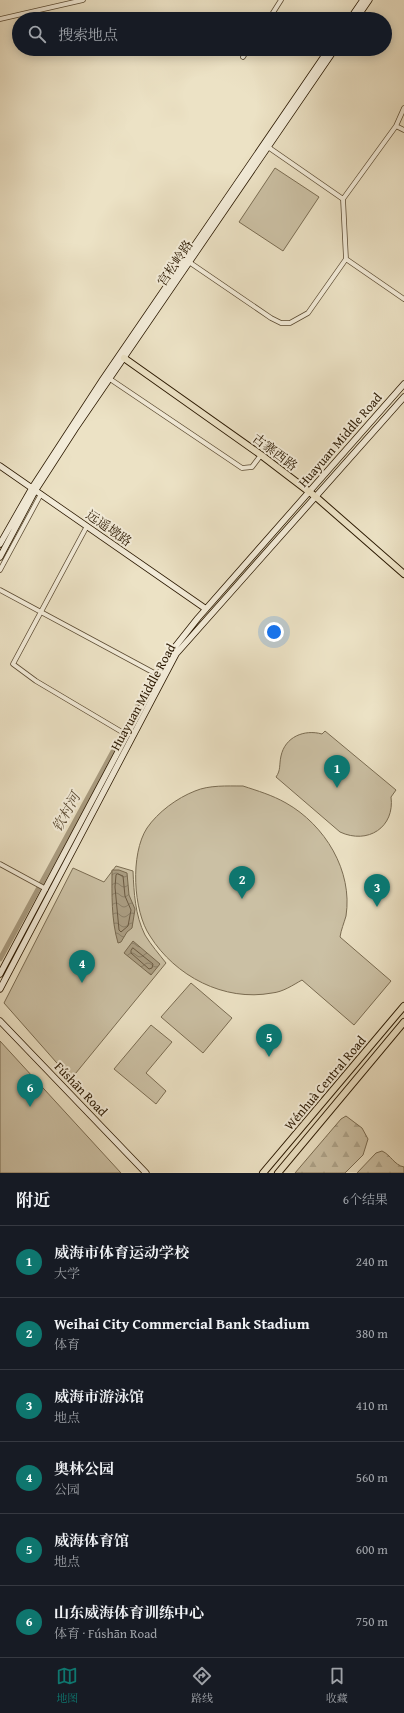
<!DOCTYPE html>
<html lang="zh">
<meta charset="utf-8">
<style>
body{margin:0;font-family:"Gentium Book Plus","Noto Serif SC",serif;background:#242831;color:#f1f3f6}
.you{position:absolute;left:274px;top:632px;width:14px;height:14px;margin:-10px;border:3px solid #fff;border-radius:50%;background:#1a73e8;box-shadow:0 0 0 6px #1a73e833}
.badge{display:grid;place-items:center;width:26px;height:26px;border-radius:50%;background:#0f766e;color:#fff;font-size:13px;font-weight:700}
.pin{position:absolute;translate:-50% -33px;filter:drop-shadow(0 1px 2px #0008)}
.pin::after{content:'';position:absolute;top:21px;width:14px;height:12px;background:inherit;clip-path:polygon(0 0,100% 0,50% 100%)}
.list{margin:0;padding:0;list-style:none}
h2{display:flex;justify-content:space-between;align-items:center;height:52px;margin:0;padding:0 16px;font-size:17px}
h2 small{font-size:13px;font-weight:400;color:#9ea1a6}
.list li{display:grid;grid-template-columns:26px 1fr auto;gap:12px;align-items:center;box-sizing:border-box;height:72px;padding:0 16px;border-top:1px solid #363941}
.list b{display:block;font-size:15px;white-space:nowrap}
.list p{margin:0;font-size:13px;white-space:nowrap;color:#9ea1a6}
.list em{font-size:13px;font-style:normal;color:#9ea1a6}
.icon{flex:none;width:22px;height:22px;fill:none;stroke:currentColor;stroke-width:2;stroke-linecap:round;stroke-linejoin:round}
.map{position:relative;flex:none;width:404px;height:1173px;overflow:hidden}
.search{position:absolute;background:#171b24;box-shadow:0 2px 10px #0003;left:12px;right:12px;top:12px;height:44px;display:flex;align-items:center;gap:10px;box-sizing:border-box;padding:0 14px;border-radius:22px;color:#9ea1a6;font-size:15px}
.sheet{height:484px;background:#171b24}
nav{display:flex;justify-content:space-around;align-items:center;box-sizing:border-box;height:56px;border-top:1px solid #363941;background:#171b24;font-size:11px;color:#9ea1a6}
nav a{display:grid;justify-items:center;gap:2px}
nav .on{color:#0f766e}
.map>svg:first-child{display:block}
.green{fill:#cbc0a4;stroke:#7a6c52}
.forest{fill:url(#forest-firs);stroke:#7a6c52}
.water{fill:url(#water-waves);stroke:#77684e}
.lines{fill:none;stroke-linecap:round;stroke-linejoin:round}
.shore{stroke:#6a5a42;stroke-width:1}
.canal{stroke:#aa9d82;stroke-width:5}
.street-casing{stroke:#5a4a32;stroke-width:5.5}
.secondary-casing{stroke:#2a1801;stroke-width:7}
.primary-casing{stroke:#2a1801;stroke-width:8}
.street{stroke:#f3ecd9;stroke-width:4}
.secondary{stroke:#f3ecd9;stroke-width:5.5}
.primary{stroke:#ece2c5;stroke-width:6}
.labels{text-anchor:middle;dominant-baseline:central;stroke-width:4;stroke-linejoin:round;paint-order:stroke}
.street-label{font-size:13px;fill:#2a1801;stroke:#f3ecd9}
.water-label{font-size:14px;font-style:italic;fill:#5d4d35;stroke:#f3ecd9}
</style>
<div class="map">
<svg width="404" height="1173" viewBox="0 0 404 1173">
<defs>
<pattern id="forest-firs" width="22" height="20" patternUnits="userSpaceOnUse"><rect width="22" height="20" fill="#cbc0a4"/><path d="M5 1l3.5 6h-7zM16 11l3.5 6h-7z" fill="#aea48b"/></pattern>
<pattern id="water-waves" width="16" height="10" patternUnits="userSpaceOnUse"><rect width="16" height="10" fill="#aa9d82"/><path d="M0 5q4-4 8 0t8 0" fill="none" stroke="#8b7f68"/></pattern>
</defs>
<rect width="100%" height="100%" fill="#ece2c5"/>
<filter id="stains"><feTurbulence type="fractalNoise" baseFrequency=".005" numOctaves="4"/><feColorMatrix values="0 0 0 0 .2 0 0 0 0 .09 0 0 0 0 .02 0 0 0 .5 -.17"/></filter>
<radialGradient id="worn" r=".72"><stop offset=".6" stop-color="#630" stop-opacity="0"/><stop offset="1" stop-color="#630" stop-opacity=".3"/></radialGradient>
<!-- green -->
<path class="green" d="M275 168 319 197 283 251 239 222Z
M325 731 396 790 391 797C395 827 368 845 340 832L276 777C281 770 279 765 281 756 285 737 304 729 322 734Z
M243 786C258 791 272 795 286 803 325 825 353 871 346 916 344 923 341 930 340 937L391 981 354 1025 302 980C293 985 283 992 272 993 224 1002 175 976 150 936 133 911 130 854 147 828 158 812 177 798 195 791 209 785 227 786 243 786Z
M116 866 133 871C134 893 135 915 145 935 151 945 159 954 166 963L71 1079 4 1003 73 868 104 882Z
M191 983 232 1018 203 1053 161 1017Z
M151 1025 172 1042 146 1073 166 1091 156 1104 114 1069Z
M0 1041 121 1173H0Z"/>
<!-- forest -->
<path class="forest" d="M346 1116 362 1128 368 1139 363 1155 345 1173H295L341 1119Z
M382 1151C391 1155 394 1165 404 1167V1173H357L376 1153Z"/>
<!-- water -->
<path class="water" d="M112 870H119L127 873 129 895 135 909 132 928 127 932 121 942 118 943C111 919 112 894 112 870Z
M133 941 160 964 151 975 124 953Z"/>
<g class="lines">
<!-- shore -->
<path class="shore" d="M118 874 123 876 125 896 131 910 128 926 121 932 119 930 115 887 116 875Z
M133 948 153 964 152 968 149 969 131 953V951Z"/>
<!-- canal -->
<path class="canal" d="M0 959 154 676"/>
<!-- street casing -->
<g class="street-casing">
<path id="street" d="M0 19 83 0
M269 19 281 0
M243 57 248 49
M404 108 396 126 404 130
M268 147 343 199 346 259 404 299
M343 199 396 126
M189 262 271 318 281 323H290L308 313 346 259
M110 379 242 468 252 467 261 455
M87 526 13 664 36 681 127 735
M0 570 41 494
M0 590 158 675
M0 864 46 889"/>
</g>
<!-- secondary casing -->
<g class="secondary-casing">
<path id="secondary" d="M350 19 363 0
M356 19 369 0
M0 466 206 609
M0 544 32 488 103 379 329 49
M0 557 35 491 75 429 335 49
M0 974 171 652 198 618 404 384
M0 989 176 654 404 397
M0 1021 146 1173"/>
</g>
<!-- primary casing -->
<g class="primary-casing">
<path id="primary" d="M124 358 261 455 316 497 404 574
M263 1173 404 1006
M278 1173 404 1022"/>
</g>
<!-- street -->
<use href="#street" class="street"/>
<!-- secondary -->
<use href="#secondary" class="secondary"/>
<!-- primary -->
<use href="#primary" class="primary"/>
</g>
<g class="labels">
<!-- street labels -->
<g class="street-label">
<text transform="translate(175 263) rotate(-56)">宫松岭路</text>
<text transform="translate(340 440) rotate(-49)">Huayuan Middle Road</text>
<text transform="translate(275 452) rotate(37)">古寨西路</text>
<text transform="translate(109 528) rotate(35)">远遥墩路</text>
<text transform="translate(143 697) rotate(-61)">Huayuan Middle Road</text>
<text transform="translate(325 1083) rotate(-50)">Wénhuà Central Road</text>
<text transform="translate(81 1089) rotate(46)">Fúshān Road</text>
</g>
<!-- water labels -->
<g class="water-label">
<text transform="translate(66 812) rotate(-61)">钦村河</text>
</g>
</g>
<rect width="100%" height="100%" filter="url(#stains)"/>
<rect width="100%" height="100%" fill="url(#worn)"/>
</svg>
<div class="you"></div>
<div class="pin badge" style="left:337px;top:788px">1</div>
<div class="pin badge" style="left:242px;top:899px">2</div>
<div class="pin badge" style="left:377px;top:907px">3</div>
<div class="pin badge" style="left:82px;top:983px">4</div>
<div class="pin badge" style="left:269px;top:1057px">5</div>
<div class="pin badge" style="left:30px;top:1107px">6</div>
<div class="search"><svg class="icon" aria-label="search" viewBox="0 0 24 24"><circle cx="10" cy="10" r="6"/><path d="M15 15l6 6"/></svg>搜索地点</div>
</div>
<section class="sheet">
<h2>附近<small>6个结果</small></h2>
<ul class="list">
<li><span class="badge">1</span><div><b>威海市体育运动学校</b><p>大学</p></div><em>240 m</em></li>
<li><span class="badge">2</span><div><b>Weihai City Commercial Bank Stadium</b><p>体育</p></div><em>380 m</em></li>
<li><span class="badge">3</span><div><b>威海市游泳馆</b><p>地点</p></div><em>410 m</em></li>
<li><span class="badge">4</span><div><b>奥林公园</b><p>公园</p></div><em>560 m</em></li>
<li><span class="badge">5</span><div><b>威海体育馆</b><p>地点</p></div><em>600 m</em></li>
<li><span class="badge">6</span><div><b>山东威海体育训练中心</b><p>体育 · Fúshān Road</p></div><em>750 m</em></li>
</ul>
</section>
<nav>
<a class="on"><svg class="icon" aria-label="map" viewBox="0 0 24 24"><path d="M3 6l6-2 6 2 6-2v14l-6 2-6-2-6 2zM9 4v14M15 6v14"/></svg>地图</a>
<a><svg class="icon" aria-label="directions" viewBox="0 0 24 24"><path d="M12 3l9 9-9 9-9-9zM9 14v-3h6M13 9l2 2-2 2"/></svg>路线</a>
<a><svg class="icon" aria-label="saved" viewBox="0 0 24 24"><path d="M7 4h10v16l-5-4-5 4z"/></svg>收藏</a>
</nav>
